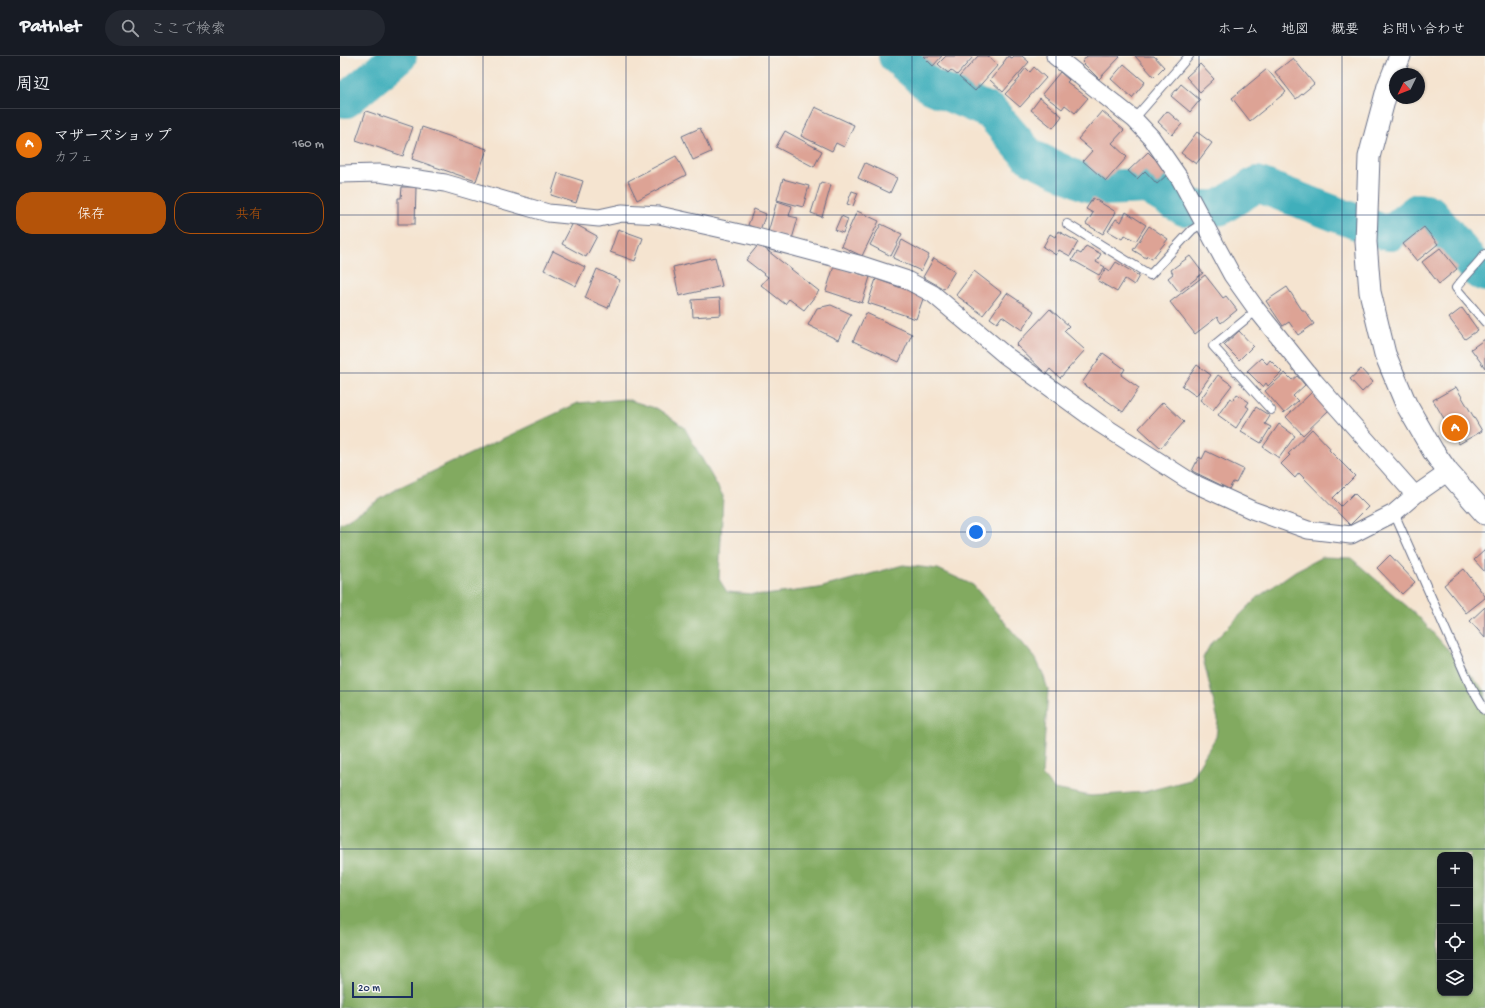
<!DOCTYPE html>
<html lang="ja">
<meta charset="utf-8">
<style>
body{margin:0;font-family:"Gochi Hand","Klee One",sans-serif;background:#242831;color:#f1f3f6}
.controls{position:absolute;right:12px;bottom:12px;display:grid;overflow:hidden;border-radius:8px;box-shadow:0 1px 3px #0004}
.controls button{width:36px;height:36px;display:grid;place-items:center;padding:0;border:0;border-bottom:1px solid #363941;background:#171b24;color:#f1f3f6;font:20px sans-serif}
.compass{position:absolute;left:1049px;top:12px;width:36px;height:36px;border-radius:50%;background:#171b24;box-shadow:0 1px 3px #0004;rotate:227deg}
.scale{position:absolute;left:12px;bottom:10px;width:61px;box-sizing:border-box;padding-left:4px;border:2px solid #1b2f5e;border-top:0;font-size:11px;line-height:14px;white-space:nowrap;color:#1b2f5e;-webkit-text-stroke:3px #f6f6f2;paint-order:stroke}
.you{position:absolute;left:636px;top:476px;width:14px;height:14px;margin:-10px;border:3px solid #fff;border-radius:50%;background:#1a73e8;box-shadow:0 0 0 6px #1a73e833}
.badge{display:grid;place-items:center;width:26px;height:26px;border-radius:50%;background:#b45309;color:#fff;font-size:13px;font-weight:700}
.pin{position:absolute;translate:-50% -50%;border:2px solid #fff;box-shadow:0 1px 4px #0006}
.list{margin:0;padding:0;list-style:none}
h2{display:flex;justify-content:space-between;align-items:center;height:52px;margin:0;padding:0 16px;font-size:17px}
h2 small{font-size:13px;font-weight:400;color:#9ea1a6}
.list li{display:grid;grid-template-columns:26px 1fr auto;gap:12px;align-items:center;box-sizing:border-box;height:72px;padding:0 16px;border-top:1px solid #363941}
.list b{display:block;font-size:15px;white-space:nowrap}
.list p{margin:0;font-size:13px;white-space:nowrap;color:#9ea1a6}
.list em{font-size:13px;font-style:normal;color:#9ea1a6}
.actions{display:flex;gap:8px;padding:12px 16px}
.actions a{flex:1;padding:9px 0;border:1px solid #b45309;border-radius:16px;text-align:center;font-size:14px;color:#b45309}
.actions .main{background:#b45309;color:#fff}
.icon{flex:none;width:22px;height:22px;fill:none;stroke:currentColor;stroke-width:2;stroke-linecap:round;stroke-linejoin:round}
.map{position:relative;flex:none;width:1145px;height:952px;overflow:hidden}
header{display:flex;align-items:center;gap:24px;box-sizing:border-box;height:56px;padding:0 20px;background:#171b24;border-bottom:1px solid #363941}
header strong{font-size:19px}
nav{display:flex;gap:22px;margin-inline-start:auto;font-size:14px}
.search{width:280px;height:36px;background:#242831;display:flex;align-items:center;gap:10px;box-sizing:border-box;padding:0 14px;border-radius:22px;color:#9ea1a6;font-size:15px}
main{display:flex}
aside{flex:1;background:#171b24}
.map>svg:first-child{display:block}
.forest{fill:#82aa60;stroke:#4e6c5f;fill-rule:evenodd}
.lines{fill:none;stroke-linecap:round;stroke-linejoin:round}
.river{stroke:#3fafbb;stroke-width:36}
.building{fill:#dda395}
.service-casing{stroke:#676e86;stroke-width:10}
.minor-casing{stroke:#676e86;stroke-width:19}
.tertiary-casing{stroke:#676e86;stroke-width:23}
.service{stroke:#fff;stroke-width:8}
.minor{stroke:#fff;stroke-width:17}
.tertiary{stroke:#fff;stroke-width:21}
.grid{fill:none;stroke:#1b2f5e;stroke-width:1;stroke-opacity:0.55}
</style>
<header>
<strong>Pathlet</strong>
<div class="search"><svg class="icon" aria-label="search" viewBox="0 0 24 24"><circle cx="10" cy="10" r="6"/><path d="M15 15l6 6"/></svg>ここで検索</div>
<nav><a>ホーム</a><a>地図</a><a>概要</a><a>お問い合わせ</a></nav>
</header>
<main>
<aside>
<h2>周辺<small></small></h2>
<ul class="list">
<li><span class="badge" style="background:#e8710a">A</span><div><b>マザーズショップ</b><p>カフェ</p></div><em>160 m</em></li>
</ul>
<div class="actions"><a class="main">保存</a><a>共有</a></div>
</aside>
<div class="map">
<svg width="1145" height="952" viewBox="0 0 1145 952">
<rect width="100%" height="100%" fill="#f6f6f2"/>
<filter id="ink" filterUnits="userSpaceOnUse"><feTurbulence type="fractalNoise" baseFrequency=".025" numOctaves="2"/><feDisplacementMap in="SourceGraphic" scale="8" xChannelSelector="R" yChannelSelector="G"/><feConvolveMatrix kernelMatrix="1 2 1 2 8 2 1 2 1" color-interpolation-filters="sRGB"/></filter>
<filter id="wash" filterUnits="userSpaceOnUse"><feTurbulence type="fractalNoise" baseFrequency=".012" numOctaves="4" result="noise"/><feDisplacementMap in="SourceGraphic" scale="16" xChannelSelector="R" yChannelSelector="G"/><feGaussianBlur stdDeviation="0.9" result="paint"/><feColorMatrix in="noise" values="0 0 0 0 0 0 0 0 0 0 0 0 0 0 0 0 0 1.4 0 .05"/><feComposite in="paint" operator="in"/></filter>
<g filter="url(#wash)">
<rect width="100%" height="100%" fill="#f5e4d0"/>
<!-- forest -->
<path class="forest" d="M286 343 318 353 344 371 383 440 379 523 387 536 425 539 479 532 563 509 598 513 633 529 696 603 703 618 708 634 702 719 714 733 751 740 804 736 850 724 876 681 878 664 863 602 870 589 918 541 955 515 982 501 1011 502 1077 559 1145 635V952H0V467L3 466 60 431 238 347ZM1100 799H1130V937H1100Z"/>
<g class="lines">
<!-- river -->
<path class="river" d="M556 0 590 30 651 56 689 100 745 127 762 132 807 130 844 152H879L917 128 1043 176 1050 177 1078 155 1090 157 1138 215 1145 218
M0 43 6 44 59 0"/>
</g>
<g id="blocks">
<!-- building -->
<path class="building" d="M583 0H602L593 10Z
M606 0H631L633 1 617 19 611 14 608 17 598 8Z
M638 0H648L658 9 635 35 619 21Z
M668 0 672 2 674 0H682L689 6 663 36 650 24 664 8 663 7Z
M747 0H779L780 1 759 23 742 6Z
M795 0H814L824 11 814 21Z
M953 2 974 28 956 43 935 16Z
M784 8 805 26 792 42 771 23Z
M860 8 874 23 860 36 846 21Z
M694 11 706 22 680 51 665 38 680 22 679 21 686 12 690 16Z
M927 13 946 36 910 65 892 42Z
M720 16 729 24 727 26 748 42 735 57 725 49 722 53 702 38Z
M841 28 860 44 850 56 831 40Z
M700 42 722 60 713 72 691 54Z
M475 51 514 69 504 91 496 87 492 95 461 80Z
M26 55 73 71 63 100 16 84Z
M762 55 784 74 772 87 787 101 766 125 743 105 752 95 738 83Z
M827 55 842 68 832 79 818 66Z
M82 71 147 93 136 125 72 103Z
M360 72 371 96 353 104 342 80Z
M445 75 482 95 474 111 436 91Z
M857 76 872 87 856 108 841 97Z
M808 96 829 117 817 128 805 115 797 123 788 115Z
M336 100 346 119 297 144 288 125Z
M525 107 557 122 550 137 518 122Z
M218 117 243 125 236 147 211 139Z
M443 123 469 130 463 151 437 144Z
M481 126 491 129 482 161 471 157Z
M62 131H76L75 168H58V142H61Z
M512 135 518 137 513 150 507 148Z
M753 142 776 156 763 178 746 168 753 157 746 153Z
M437 145 452 150 449 160 458 162 452 183 428 176Z
M414 153 426 158 420 174 408 169Z
M517 155 539 165 522 200 501 190Z
M786 156 806 169 796 185 785 179 782 183 768 175 776 163 781 166Z
M501 160 508 163 503 177 495 174Z
M233 167 257 180 246 201 222 188Z
M541 168 562 178 551 200 530 189Z
M809 170 828 183 812 203 807 200 806 202 793 194Z
M1084 171 1098 188 1077 205 1063 188Z
M278 173 303 182 295 205 270 196Z
M718 175 738 186 730 200 719 194 716 199 703 191 710 178 715 181Z
M562 184 589 199 581 215 553 202Z
M419 188 479 235 464 254 449 243 445 248 421 229 428 221 406 204Z
M746 190 761 198 756 206 765 211 759 219 732 204 737 196 741 198Z
M1100 192 1117 213 1099 228 1082 206Z
M213 195 245 211 236 230 204 214Z
M850 200 863 217 839 236 828 222 833 218 831 214Z
M375 201 382 230 339 240 333 211Z
M594 202 615 215 604 233 583 221Z
M776 206 799 220 794 229 785 223 777 236 758 225 766 212 770 215Z
M494 210 530 221 522 247 486 235Z
M257 213 280 224 268 252 245 242Z
M634 215 661 236 643 259 616 239Z
M865 219 883 242 886 240 897 254 881 267 877 261 855 278 830 246Z
M536 223 584 240 576 263 528 247Z
M947 231 962 254H964L974 268 958 279 949 266 943 270 926 245Z
M667 237 694 255 682 274 662 260 657 267 650 262Z
M380 242 381 259 353 261 352 244Z
M491 249 511 258 498 284 468 269 477 252Z
M1122 252 1138 274 1125 283 1109 262Z
M710 253 729 270 724 275 745 294 720 322 710 313 706 318 676 289Z
M526 257 572 278 559 306 513 285Z
M899 275 913 290 899 304 884 289Z
M1145 283V312L1131 293Z
M763 297 785 313 781 319 799 332 783 356 742 327Z
M921 302 927 308 930 304 942 316 928 330 926 327 923 331 907 315Z
M857 309 871 319 856 340 842 330Z
M1021 313 1033 326 1022 336 1010 323Z
M945 317 952 324 957 320 965 329 953 340 958 345 944 357 925 335Z
M878 319 892 329 873 354 860 344Z
M1116 331 1142 375 1119 388 1093 344Z
M972 336 989 354 963 379 946 361Z
M897 338 909 346 906 350 909 352 896 372 878 359 890 342 893 344Z
M823 346 844 366 821 392 799 372Z
M916 351 930 360 925 368 931 371 921 387 901 375Z
M939 368 955 380 939 402 923 391Z
M972 373 990 392 989 394 1015 420 993 442 1001 450 1014 437 1028 451 1010 469 959 417 955 422 941 408 950 399 948 398Z
M866 395 903 413 896 427 893 426 889 433 852 415 859 401 862 403Z
M1145 494V516L1134 504Z
M1050 499 1075 526 1062 538 1037 512Z
M1124 513 1145 540V542L1126 557 1104 529Z
M1145 551V582L1130 565Z"/>
</g>
</g>
<g filter="url(#ink)">
<use href="#blocks" fill-opacity="0" stroke="#676e86" stroke-width="1"/>
<g class="lines">
<!-- service casing -->
<g class="service-casing">
<path id="service" d="M794 63 849 0
M727 168 810 219 852 174 863 167
M1145 198C1136 210 1125 220 1116 232L1145 266
M917 254 873 290 931 354
M1054 457 1130 629 1145 654"/>
</g>
<!-- minor casing -->
<g class="minor-casing">
<path id="minor" d="M715 0 794 63 811 81 840 123 892 219 917 254 974 325 1075 439
M0 118 39 117 105 127 208 157 259 162 282 157 319 159 413 180 522 209 565 223 593 238 665 299 759 367 851 426 912 454 968 474 1011 479 1054 457 1075 439 1108 416"/>
</g>
<!-- tertiary casing -->
<g class="tertiary-casing">
<path id="tertiary" d="M1060 0 1048 30 1029 101 1026 186 1030 236 1045 298 1066 348 1093 395 1108 416 1145 458"/>
</g>
<!-- service -->
<use href="#service" class="service"/>
<!-- minor -->
<use href="#minor" class="minor"/>
<!-- tertiary -->
<use href="#tertiary" class="tertiary"/>
</g>
</g>
<!-- grid -->
<path class="grid" d="M143 0V952M286 0V952M429 0V952M572 0V952M716 0V952M859 0V952M1002 0V952M0 159H1145M0 317H1145M0 476H1145M0 635H1145M0 793H1145"/>
</svg>
<div class="controls">
<button>+</button>
<button>−</button>
<button><svg class="icon" aria-label="locate" viewBox="0 0 24 24"><circle cx="12" cy="12" r="6"/><path d="M12 2v4M12 18v4M2 12h4M18 12h4"/></svg></button>
<button><svg class="icon" aria-label="layers" viewBox="0 0 24 24"><path d="M12 4l9 5-9 5-9-5zM3 14l9 5 9-5"/></svg></button>
</div>
<svg class="compass" viewBox="-18 -18 36 36"><path d="M0-13l5 13h-10z" fill="#e53935"/><path d="M0 13l5-13h-10z" fill="#9ea1a6"/></svg>
<div class="scale">20 m</div>
<div class="you"></div>
<div class="pin badge" style="left:1115px;top:372px;background:#e8710a">A</div>
</div>
</main>
